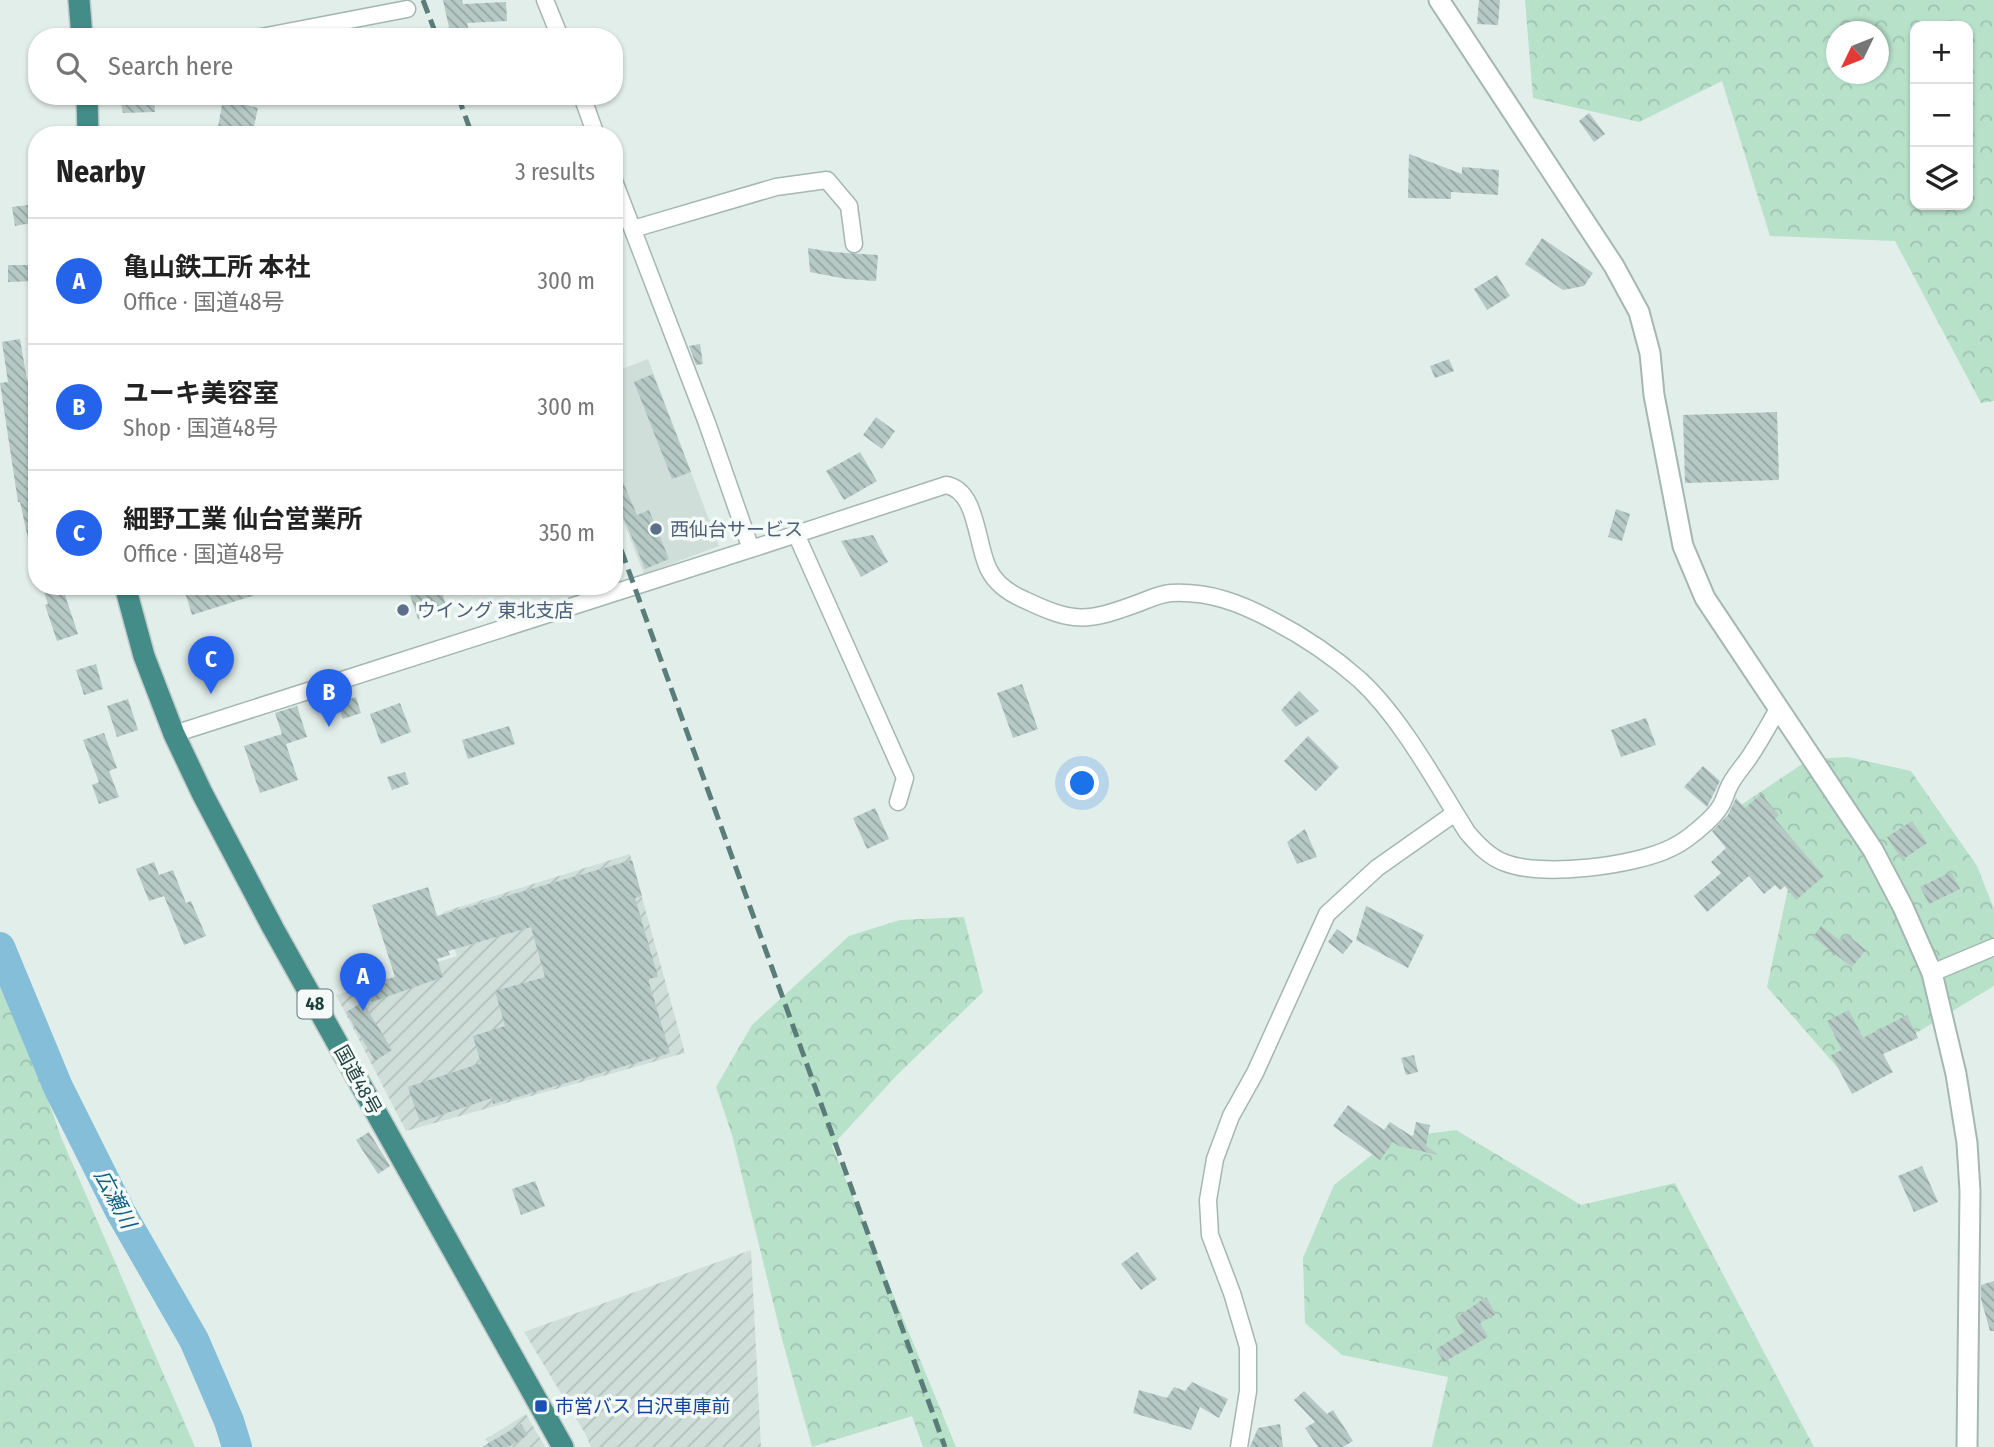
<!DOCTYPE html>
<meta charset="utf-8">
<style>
body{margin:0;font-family:"Fira Sans Condensed","Noto Sans JP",sans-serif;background:#f6f6f6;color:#222}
.controls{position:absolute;right:21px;top:21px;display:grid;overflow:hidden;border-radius:14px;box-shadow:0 2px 5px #0004}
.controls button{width:63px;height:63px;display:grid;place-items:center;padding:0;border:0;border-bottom:2px solid #e0e0e0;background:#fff;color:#222;font:35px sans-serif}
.compass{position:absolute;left:1826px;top:21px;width:63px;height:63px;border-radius:50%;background:#fff;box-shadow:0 2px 5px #0004;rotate:227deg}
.you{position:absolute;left:1083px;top:784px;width:24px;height:24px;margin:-18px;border:5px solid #fff;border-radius:50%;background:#1a73e8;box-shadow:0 0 0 10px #1a73e833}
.badge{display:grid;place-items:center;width:46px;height:46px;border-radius:50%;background:#2563eb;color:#fff;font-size:23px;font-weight:700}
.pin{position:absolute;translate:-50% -58px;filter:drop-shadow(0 2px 4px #0008)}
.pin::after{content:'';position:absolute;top:37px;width:24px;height:21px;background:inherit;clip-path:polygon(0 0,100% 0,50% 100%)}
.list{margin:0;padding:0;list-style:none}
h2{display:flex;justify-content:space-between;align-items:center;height:91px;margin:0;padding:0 28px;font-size:30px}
h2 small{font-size:23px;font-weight:400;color:#767676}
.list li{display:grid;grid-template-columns:46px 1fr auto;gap:21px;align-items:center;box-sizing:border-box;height:126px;padding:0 28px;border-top:2px solid #e0e0e0}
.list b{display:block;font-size:26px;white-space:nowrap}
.list p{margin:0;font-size:23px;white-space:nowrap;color:#767676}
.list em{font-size:23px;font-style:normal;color:#767676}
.icon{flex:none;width:38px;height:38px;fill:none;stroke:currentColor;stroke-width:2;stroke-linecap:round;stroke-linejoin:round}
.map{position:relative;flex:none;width:1994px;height:1447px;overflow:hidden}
.search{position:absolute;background:#fff;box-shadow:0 2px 5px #0004;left:28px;top:28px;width:595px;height:77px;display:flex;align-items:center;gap:18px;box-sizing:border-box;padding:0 24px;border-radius:28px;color:#767676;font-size:26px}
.panel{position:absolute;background:#fff;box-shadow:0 2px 5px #0004;left:28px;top:126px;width:595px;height:469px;border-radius:28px}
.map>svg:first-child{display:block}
.built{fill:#d0deda}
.industrial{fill:url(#industrial-furrows)}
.forest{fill:url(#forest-crowns);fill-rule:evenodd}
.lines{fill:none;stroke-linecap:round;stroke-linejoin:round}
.river{stroke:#84bed9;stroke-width:30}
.building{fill:url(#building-back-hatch)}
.minor-casing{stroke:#a4b7b3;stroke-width:19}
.tertiary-casing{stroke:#a4b7b3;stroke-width:23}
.trunk-casing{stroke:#c1cac9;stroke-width:24}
.minor{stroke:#fff;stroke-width:16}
.tertiary{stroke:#fff;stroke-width:19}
.trunk{stroke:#448c88;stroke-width:21}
.rail{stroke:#5a7d79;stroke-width:5;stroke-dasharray:14 7;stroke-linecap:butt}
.service-dot{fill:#5c6f8a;stroke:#f3faf7;stroke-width:2.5}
.transit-dot{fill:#1a4fb4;stroke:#f3faf7;stroke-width:2.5}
.labels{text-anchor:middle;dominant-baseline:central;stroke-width:7;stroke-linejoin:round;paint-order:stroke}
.shield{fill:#f3faf7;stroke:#5f7876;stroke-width:2}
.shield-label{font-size:18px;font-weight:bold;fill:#20413e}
.service-label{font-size:19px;fill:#4e5e75;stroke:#f3faf7;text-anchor:start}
.street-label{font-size:19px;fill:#20413e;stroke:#f3faf7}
.transit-label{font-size:19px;fill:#164399;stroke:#f3faf7;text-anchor:start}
.water-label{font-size:21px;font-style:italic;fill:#125f84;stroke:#f3faf7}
</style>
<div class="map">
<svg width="1994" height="1447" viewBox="0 0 1994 1447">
<defs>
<pattern id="industrial-furrows" width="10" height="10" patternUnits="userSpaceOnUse" patternTransform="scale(1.75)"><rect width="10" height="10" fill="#d0deda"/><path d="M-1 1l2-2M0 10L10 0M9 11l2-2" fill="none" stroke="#b2c0bc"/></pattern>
<pattern id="forest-crowns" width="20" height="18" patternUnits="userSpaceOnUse" patternTransform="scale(1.75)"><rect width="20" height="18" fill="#b8e1ca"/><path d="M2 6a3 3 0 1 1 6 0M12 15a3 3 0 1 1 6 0" fill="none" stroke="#9ec2af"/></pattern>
<pattern id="building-back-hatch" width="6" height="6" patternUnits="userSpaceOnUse" patternTransform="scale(1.75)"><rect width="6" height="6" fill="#b7c9c4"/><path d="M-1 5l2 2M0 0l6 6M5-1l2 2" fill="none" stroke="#94a5a1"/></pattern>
</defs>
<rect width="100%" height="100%" fill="#e2eeea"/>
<!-- built -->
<path class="built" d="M648 359 719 546 644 574 614 497V372Z"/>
<!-- industrial -->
<path class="industrial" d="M630 854 685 1053 406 1131 336 995 457 956 443 912Z
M751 1250 761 1447H591L586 1435 524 1332Z
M526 1414 545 1447H491L486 1439Z"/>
<!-- forest -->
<path class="forest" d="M1525 0H1994V401L1981 403 1895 241 1770 236 1722 81 1639 122 1533 98ZM1915 26H1968V205H1915ZM1836 32H1878V74H1836Z
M1848 757 1911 771 1977 866 1994 909V986L1845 1076 1767 987 1789 884 1741 805 1810 759Z
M964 917 983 992 897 1075 832 1146 956 1447H923L912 1416 812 1447 783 1343 732 1135 716 1087 752 1025 849 936 900 920Z
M0 962 61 1137 195 1447H0Z
M1456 1130 1581 1205 1675 1183 1814 1447H1432L1448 1377 1342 1355 1305 1323 1303 1258 1334 1185 1393 1138Z"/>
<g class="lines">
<!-- river -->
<path class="river" d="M0 947 58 1087 120 1211 194 1340 229 1421 237 1447"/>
</g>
<!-- building -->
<path class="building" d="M443 0H462L463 4 506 2 507 21 467 23 469 31 450 32Z
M1479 0H1500L1498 25 1477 24Z
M119 96H154L155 112 123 113Z
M223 99 258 108 252 135 218 127Z
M1589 113 1605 134 1594 142 1579 121Z
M1409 154 1462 174V167L1499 170 1498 195 1451 192V199L1408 198Z
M28 205 31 223 15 226 12 207Z
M1542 238 1593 273 1584 286 1563 290 1525 264Z
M808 248 832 252 878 255 876 281 846 279 810 272Z
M8 265H37V281L8 282Z
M1497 275 1510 296 1487 310 1474 289Z
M20 339 27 380 33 379 37 412V551L31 552 20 502H18L0 383 8 382 2 342Z
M700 344 703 364 696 365 689 346Z
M1449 359 1454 371 1435 378 1430 366Z
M653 374 691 472 672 479 634 382Z
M1777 412 1779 480 1685 483 1683 415Z
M876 417 895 431 882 449 863 435Z
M860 452 877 481 844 500 826 471Z
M614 461 637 515 649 510 669 559 645 569 614 495Z
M1616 509 1630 514 1622 541 1608 537Z
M873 535 888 562 861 577 841 541Z
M42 586H62L78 634 57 641 45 605 48 604Z
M183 586H273L274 589 192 615Z
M407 586H440L447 609 418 619Z
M215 648 222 665 196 676 189 659Z
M96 664 103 689 84 695 76 670Z
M1022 684 1038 729 1013 738 997 693Z
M1299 691 1319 711 1296 727 1281 710Z
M356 697 361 713 343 719 337 703Z
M128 699 138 730 117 737 107 706Z
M400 703 411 732 381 744 370 714Z
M297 706 307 737 286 744 298 780 260 793 244 746 282 734 275 713Z
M1646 718 1656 745 1621 757 1611 730Z
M509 726 515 744 468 759 462 740Z
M104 733 117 768 109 771 119 797 99 804 92 785 99 782 83 740Z
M1308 736 1339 767 1316 791 1284 761Z
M1703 766 1720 781 1707 807 1684 787Z
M405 772 409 784 392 790 387 777Z
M1761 794 1779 815 1775 819 1824 876 1796 900 1785 886 1780 890 1775 885 1764 894 1749 876 1707 912 1694 896 1721 873 1711 862 1726 848 1712 831 1728 815 1736 798 1745 808Z
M875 808 889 839 867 849 853 818Z
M1912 821 1927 843 1902 860 1887 837Z
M1305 829 1317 857 1297 864 1287 842Z
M632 860 642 896 635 898 658 977 648 979 670 1053 493 1104 492 1098 420 1122 408 1087 481 1063 473 1036 505 1026 495 991 545 977 531 927 448 951 450 955 437 959 443 977 372 1002 367 986 395 977 372 905 428 887 437 916Z
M154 862 159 875 173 870 186 903 191 901 206 936 184 945 164 896 149 901 136 869Z
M1951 872 1960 889 1929 904 1920 887Z
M1366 906 1424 935 1408 968 1356 940Z
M1821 926 1841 941 1846 934 1866 950 1852 967 1813 937Z
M1337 929 1353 941 1343 954 1328 942Z
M363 1002 392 1050 375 1061 346 1012Z
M1849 1010 1863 1038 1907 1015 1918 1038 1883 1054 1893 1072 1852 1094 1831 1055 1842 1050 1827 1021Z
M1414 1055 1418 1072 1406 1075 1401 1058Z
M1348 1105 1384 1130 1390 1122 1413 1137 1416 1122 1430 1125 1426 1146 1438 1155 1399 1146 1393 1142 1380 1160 1333 1126Z
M369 1132 390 1166 378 1174 356 1140Z
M1922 1166 1938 1202 1914 1212 1898 1176Z
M535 1181 545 1206 521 1215 512 1189Z
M1137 1252 1157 1279 1141 1290 1121 1264Z
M1994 1281V1331H1990L1981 1299V1285Z
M1486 1297 1496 1314 1480 1323 1488 1337 1444 1362 1436 1349 1464 1332 1456 1318Z
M1192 1382 1228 1399 1219 1418 1200 1407 1191 1430 1133 1413 1139 1390 1167 1398 1174 1387 1185 1391Z
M1304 1391 1327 1414 1333 1410 1353 1441 1343 1447H1318L1305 1428 1315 1422 1294 1400Z
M521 1424 528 1435 508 1447H482Z
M1280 1424 1283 1447H1250L1258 1428Z"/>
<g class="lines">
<!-- minor casing -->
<g class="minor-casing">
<path id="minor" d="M545 0 560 37
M261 37 407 9
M582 96 596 135
M614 181 707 423 751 549
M633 229 776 187 827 180 849 206 854 244
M796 534 905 778 898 802
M174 734 751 549 946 485C978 490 976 546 989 570 996 584 1011 594 1025 600 1073 623 1087 622 1136 604 1147 600 1159 594 1171 593 1209 591 1240 603 1272 620 1303 636 1334 657 1360 680 1402 719 1436 783 1467 832 1477 844 1488 856 1503 862 1540 878 1635 866 1671 848 1686 841 1701 828 1713 816 1723 805 1723 801 1728 789 1733 776 1745 765 1752 753 1762 738 1770 723 1779 707
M1932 973 1994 947
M1239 1447 1248 1391V1347L1232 1293 1210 1235 1208 1200 1215 1159 1231 1116 1255 1073 1327 914 1377 868 1455 813"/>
</g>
<!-- tertiary casing -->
<g class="tertiary-casing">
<path id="tertiary" d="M1439 0 1614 266 1639 312 1650 353 1654 395 1683 546 1705 598 1873 850 1903 907 1932 973 1956 1074 1967 1143 1970 1191 1967 1447"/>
</g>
<!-- trunk casing -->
<g class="trunk-casing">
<path id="trunk" d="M79 0 82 37
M87 96 88 135
M125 586 144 656 174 734 202 793 273 928 563 1447"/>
</g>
<!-- minor -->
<use href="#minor" class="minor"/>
<!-- tertiary -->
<use href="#tertiary" class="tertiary"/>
<!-- trunk -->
<use href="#trunk" class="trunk"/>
<!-- rail -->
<path class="rail" d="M423 0 437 37
M458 96 472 135
M614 530 945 1447"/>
</g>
<!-- markers -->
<g class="service-dot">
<circle cx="656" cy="529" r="7"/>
<circle cx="403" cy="610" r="7"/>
</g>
<rect class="transit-dot" x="534" y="1399" width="14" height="14" rx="3.5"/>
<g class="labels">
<!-- shield labels -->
<rect class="shield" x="297.5" y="989.5" width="35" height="29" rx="5"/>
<g class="shield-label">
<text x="315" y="1004">48</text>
</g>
<!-- service labels -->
<g class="service-label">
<text x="670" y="529">西仙台サービス</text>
<text x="417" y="610">ウイング 東北支店</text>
</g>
<!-- street labels -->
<g class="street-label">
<text transform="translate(358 1080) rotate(61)">国道48号</text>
</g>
<!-- transit labels -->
<g class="transit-label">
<text x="555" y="1406">市営バス 白沢車庫前</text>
</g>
<!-- water labels -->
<g class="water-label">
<text transform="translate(115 1199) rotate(62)">広瀬川</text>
</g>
</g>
</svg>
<div class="controls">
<button>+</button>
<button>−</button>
<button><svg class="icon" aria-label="layers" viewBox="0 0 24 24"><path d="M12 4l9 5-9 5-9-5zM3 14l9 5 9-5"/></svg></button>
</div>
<svg class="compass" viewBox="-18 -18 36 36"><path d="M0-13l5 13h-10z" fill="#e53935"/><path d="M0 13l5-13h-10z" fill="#767676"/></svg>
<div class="you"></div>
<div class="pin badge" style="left:363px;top:1011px">A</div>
<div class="pin badge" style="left:329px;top:727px">B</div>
<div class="pin badge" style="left:211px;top:694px">C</div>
<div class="search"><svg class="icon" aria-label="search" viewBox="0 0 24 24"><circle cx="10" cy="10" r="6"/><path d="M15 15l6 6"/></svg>Search here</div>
<section class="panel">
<h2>Nearby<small>3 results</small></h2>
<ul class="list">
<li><span class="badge">A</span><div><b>亀山鉄工所 本社</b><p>Office · 国道48号</p></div><em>300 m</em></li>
<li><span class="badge">B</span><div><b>ユーキ美容室</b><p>Shop · 国道48号</p></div><em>300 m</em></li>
<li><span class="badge">C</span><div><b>細野工業 仙台営業所</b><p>Office · 国道48号</p></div><em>350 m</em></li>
</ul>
</section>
</div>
